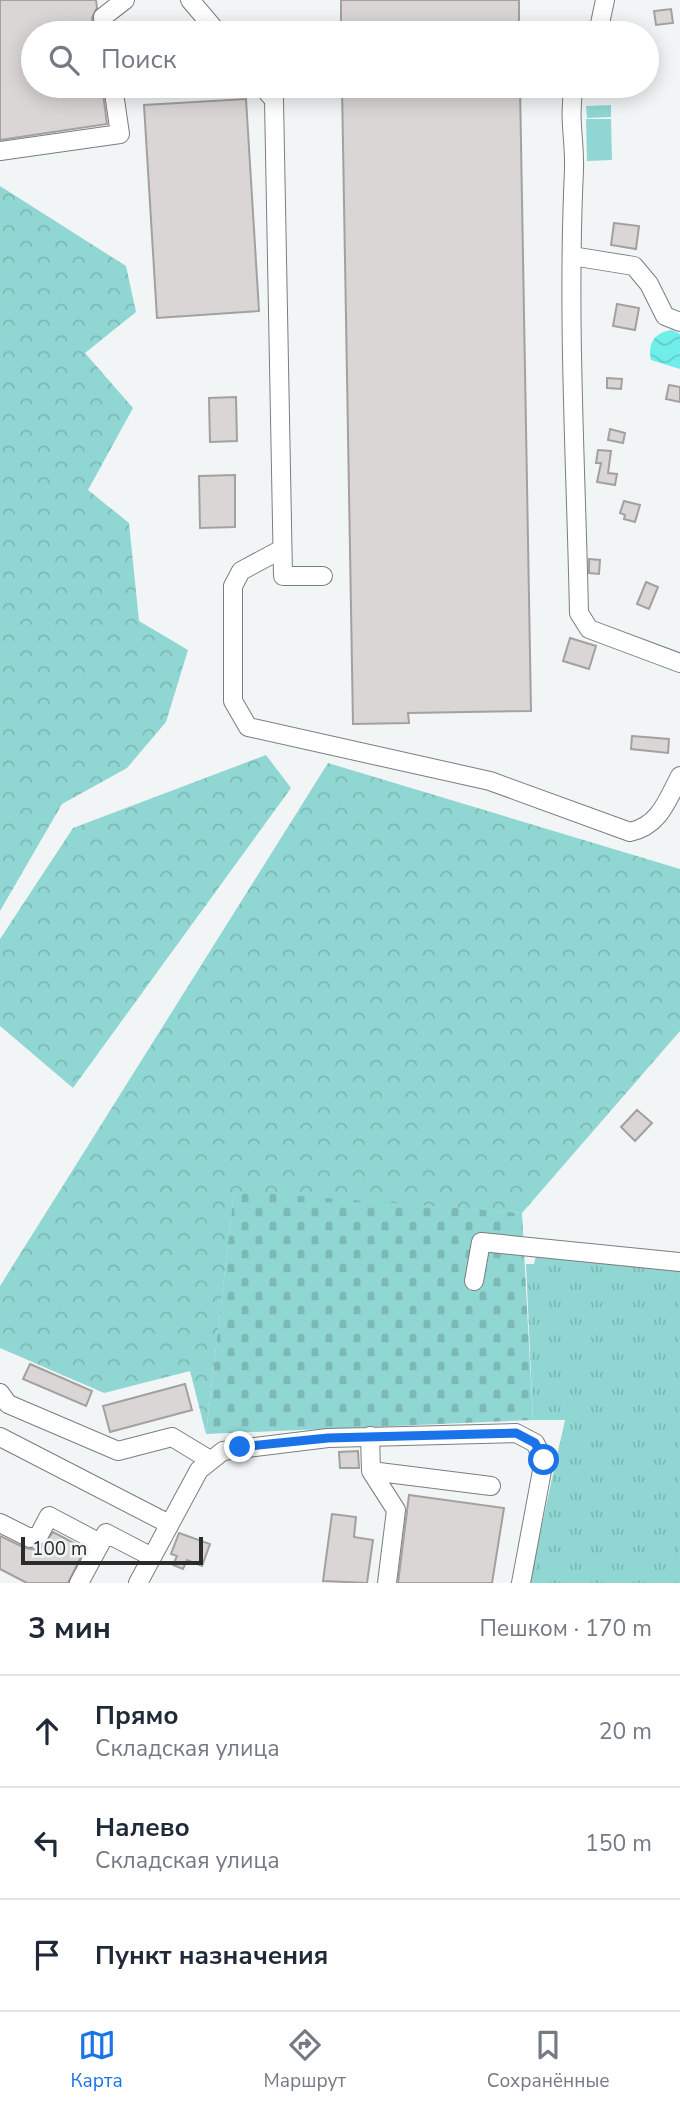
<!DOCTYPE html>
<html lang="ru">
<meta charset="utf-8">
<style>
body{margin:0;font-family:"Nunito Sans",sans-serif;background:#f2f2f3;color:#1f2937}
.scale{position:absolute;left:21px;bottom:18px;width:182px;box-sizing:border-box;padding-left:7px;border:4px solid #2a2b2b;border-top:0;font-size:19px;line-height:24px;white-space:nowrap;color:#2a2b2b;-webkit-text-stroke:5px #f1f5f5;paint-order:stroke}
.stop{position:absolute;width:21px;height:21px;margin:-16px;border:5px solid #1a73e8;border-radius:50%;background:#fff}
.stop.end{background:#1a73e8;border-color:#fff;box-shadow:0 2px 7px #0008}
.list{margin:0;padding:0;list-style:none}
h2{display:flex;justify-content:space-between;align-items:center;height:91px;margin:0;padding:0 28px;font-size:30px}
h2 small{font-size:23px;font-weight:400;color:#747a83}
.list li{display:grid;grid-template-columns:46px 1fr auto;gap:21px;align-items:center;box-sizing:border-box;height:112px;padding:0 28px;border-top:2px solid #e0e1e3}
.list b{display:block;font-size:26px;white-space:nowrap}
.list p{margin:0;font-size:23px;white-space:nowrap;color:#747a83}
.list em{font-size:23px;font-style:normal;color:#747a83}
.icon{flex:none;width:38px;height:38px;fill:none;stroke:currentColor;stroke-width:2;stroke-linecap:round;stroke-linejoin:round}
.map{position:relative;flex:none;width:680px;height:1583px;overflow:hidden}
.search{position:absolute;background:#fff;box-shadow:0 4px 18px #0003;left:21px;right:21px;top:21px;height:77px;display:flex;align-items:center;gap:18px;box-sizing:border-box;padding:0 24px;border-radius:38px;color:#747a83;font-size:26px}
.sheet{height:427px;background:#fff}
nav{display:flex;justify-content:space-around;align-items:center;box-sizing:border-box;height:98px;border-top:2px solid #e0e1e3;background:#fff;font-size:19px;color:#747a83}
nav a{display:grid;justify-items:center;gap:4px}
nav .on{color:#1a73e8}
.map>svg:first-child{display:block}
.grass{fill:url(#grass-tufts)}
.forest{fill:url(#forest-crowns)}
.cemetery{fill:url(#cemetery-stones)}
.garden{fill:#90d7d3}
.water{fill:url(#water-waves)}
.building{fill:#dad6d5;stroke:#a4a09f;stroke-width:2}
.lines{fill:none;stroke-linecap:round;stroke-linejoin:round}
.minor-casing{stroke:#7a7e7e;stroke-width:20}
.minor{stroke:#fff;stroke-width:18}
.route{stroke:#1a73e8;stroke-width:9}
</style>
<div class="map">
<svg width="680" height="1583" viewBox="0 0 680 1583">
<defs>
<pattern id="grass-tufts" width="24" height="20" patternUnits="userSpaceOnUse" patternTransform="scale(1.75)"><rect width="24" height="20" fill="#90d7d3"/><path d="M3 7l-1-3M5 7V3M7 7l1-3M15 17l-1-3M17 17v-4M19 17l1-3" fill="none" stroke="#7cb9b5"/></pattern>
<pattern id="forest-crowns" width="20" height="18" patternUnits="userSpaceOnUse" patternTransform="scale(1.75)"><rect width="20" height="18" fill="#90d7d3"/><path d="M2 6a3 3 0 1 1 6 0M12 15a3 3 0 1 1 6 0" fill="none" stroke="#7cb9b5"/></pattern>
<pattern id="cemetery-stones" width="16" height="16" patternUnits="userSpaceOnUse" patternTransform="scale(1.75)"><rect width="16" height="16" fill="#90d7d3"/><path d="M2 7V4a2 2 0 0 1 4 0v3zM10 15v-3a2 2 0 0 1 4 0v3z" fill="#7cb9b5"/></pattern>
<pattern id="water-waves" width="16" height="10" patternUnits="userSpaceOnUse" patternTransform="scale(1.75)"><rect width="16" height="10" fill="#70eeea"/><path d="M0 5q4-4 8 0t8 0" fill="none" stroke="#61ccc9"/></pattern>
</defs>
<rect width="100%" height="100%" fill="#f1f5f5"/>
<!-- grass -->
<path class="grass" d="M537 1252 680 1266V1583H529L565 1420H533L526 1264H534Z"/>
<!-- forest -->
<path class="forest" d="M0 186 126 266 136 312 85 353 133 408 88 490 129 523 139 621 188 650 166 722 127 768 62 804 0 911Z
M266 755 291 788 73 1088 0 1026V939L73 828Z
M328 763 680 869V1031L522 1213 234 1192 206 1434 190 1371 104 1393 0 1348V1286Z"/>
<!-- cemetery -->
<path class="cemetery" d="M234 1191 522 1213 533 1420 206 1434Z"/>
<!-- garden -->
<path class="garden" d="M611 105V117L587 118 586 106Z
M586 119H611L612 160 587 161Z"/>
<!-- water -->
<path class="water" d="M672 330 680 334V369L651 360C647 343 655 332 672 330Z"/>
<!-- building -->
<path class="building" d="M0 0H96L97 8 92 18 94 33H33V86H102L107 124 0 140Z
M341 0H519V33H341Z
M671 9 673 23 656 25 654 11Z
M342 86H520L531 711 408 713 409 723 353 724Z
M246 99 259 311 157 318 144 105Z
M614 223 639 226 636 249 611 245Z
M617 304 639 308 635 330 613 326Z
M607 378 622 379 621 389 607 388Z
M669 385 680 387V402L666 399Z
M236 397 237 441 210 442 209 398Z
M610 429 625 433 623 443 608 440Z
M598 450 611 451 608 473 617 474 615 485 597 482 601 463H596Z
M235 475V527L200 528 199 476Z
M624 501 640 505 635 522 624 519 625 515 620 513Z
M589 559 600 560 599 574 589 573Z
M646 582 658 587 649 609 637 604Z
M570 638 596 646 589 669 563 661Z
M632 736 669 739 668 753 631 749Z
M637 1110 652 1123 635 1141 621 1127Z
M30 1364 92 1391 86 1406 23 1379Z
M185 1384 192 1410 110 1432 103 1406Z
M358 1451 359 1468H340L339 1452Z
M409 1495 504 1508 492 1583H398Z
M332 1514 356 1517 354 1537 373 1540 367 1583 323 1581Z
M53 1532 85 1549 68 1583H27L0 1569V1536L25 1548 39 1550Z
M179 1533 210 1544 202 1566 187 1560 183 1569 173 1565 177 1556 171 1554Z"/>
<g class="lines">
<!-- minor casing -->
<g class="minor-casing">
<path id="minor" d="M190 0 218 33
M105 33 103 17 125 0
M598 33 605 0
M262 86 274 100 283 576H323
M574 86C568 118 575 139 574 170 567 318 576 466 579 613L589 629 680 663
M0 151 120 134 113 86
M572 256 634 266 649 284 665 316 680 322
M282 549 241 571 233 586V701L248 727 490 781 630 832C659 826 667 801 680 776
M474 1281 481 1242 680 1262
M0 1393 8 1404 118 1451 172 1437 210 1460
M370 1436 371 1471 396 1510 387 1583
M0 1437 169 1524
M371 1471 491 1486
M0 1523 30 1538 39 1535 49 1516 100 1543
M79 1583 106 1533 152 1557
M138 1583 199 1470 223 1451 328 1438 516 1433 535 1443 544 1460 521 1583"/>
</g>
<!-- minor -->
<use href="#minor" class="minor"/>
</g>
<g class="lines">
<!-- route -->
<path class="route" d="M240 1447 328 1438 516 1433 535 1443 544 1460"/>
</g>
</svg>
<div class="scale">100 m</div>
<div class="stop" style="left:544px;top:1460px"></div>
<div class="stop end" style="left:240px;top:1447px"></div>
<div class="search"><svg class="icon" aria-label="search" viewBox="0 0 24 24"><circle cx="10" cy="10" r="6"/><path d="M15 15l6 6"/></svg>Поиск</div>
</div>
<section class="sheet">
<h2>3 мин<small>Пешком · 170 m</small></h2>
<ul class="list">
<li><svg class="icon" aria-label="ahead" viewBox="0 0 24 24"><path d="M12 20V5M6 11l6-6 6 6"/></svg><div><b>Прямо</b><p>Складская улица</p></div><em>20 m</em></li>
<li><svg class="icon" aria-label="left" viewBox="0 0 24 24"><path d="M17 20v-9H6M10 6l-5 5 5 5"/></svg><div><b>Налево</b><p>Складская улица</p></div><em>150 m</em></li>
<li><svg class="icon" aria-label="arrive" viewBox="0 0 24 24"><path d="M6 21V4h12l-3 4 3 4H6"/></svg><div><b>Пункт назначения</b></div></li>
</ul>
</section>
<nav>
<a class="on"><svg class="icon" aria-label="map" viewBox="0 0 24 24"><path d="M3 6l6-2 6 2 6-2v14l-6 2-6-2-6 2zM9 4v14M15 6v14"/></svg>Карта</a>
<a><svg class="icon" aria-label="directions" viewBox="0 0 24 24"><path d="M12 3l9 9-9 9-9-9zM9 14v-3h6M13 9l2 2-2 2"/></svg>Маршрут</a>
<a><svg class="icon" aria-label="saved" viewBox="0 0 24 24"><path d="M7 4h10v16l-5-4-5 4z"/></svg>Сохранённые</a>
</nav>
